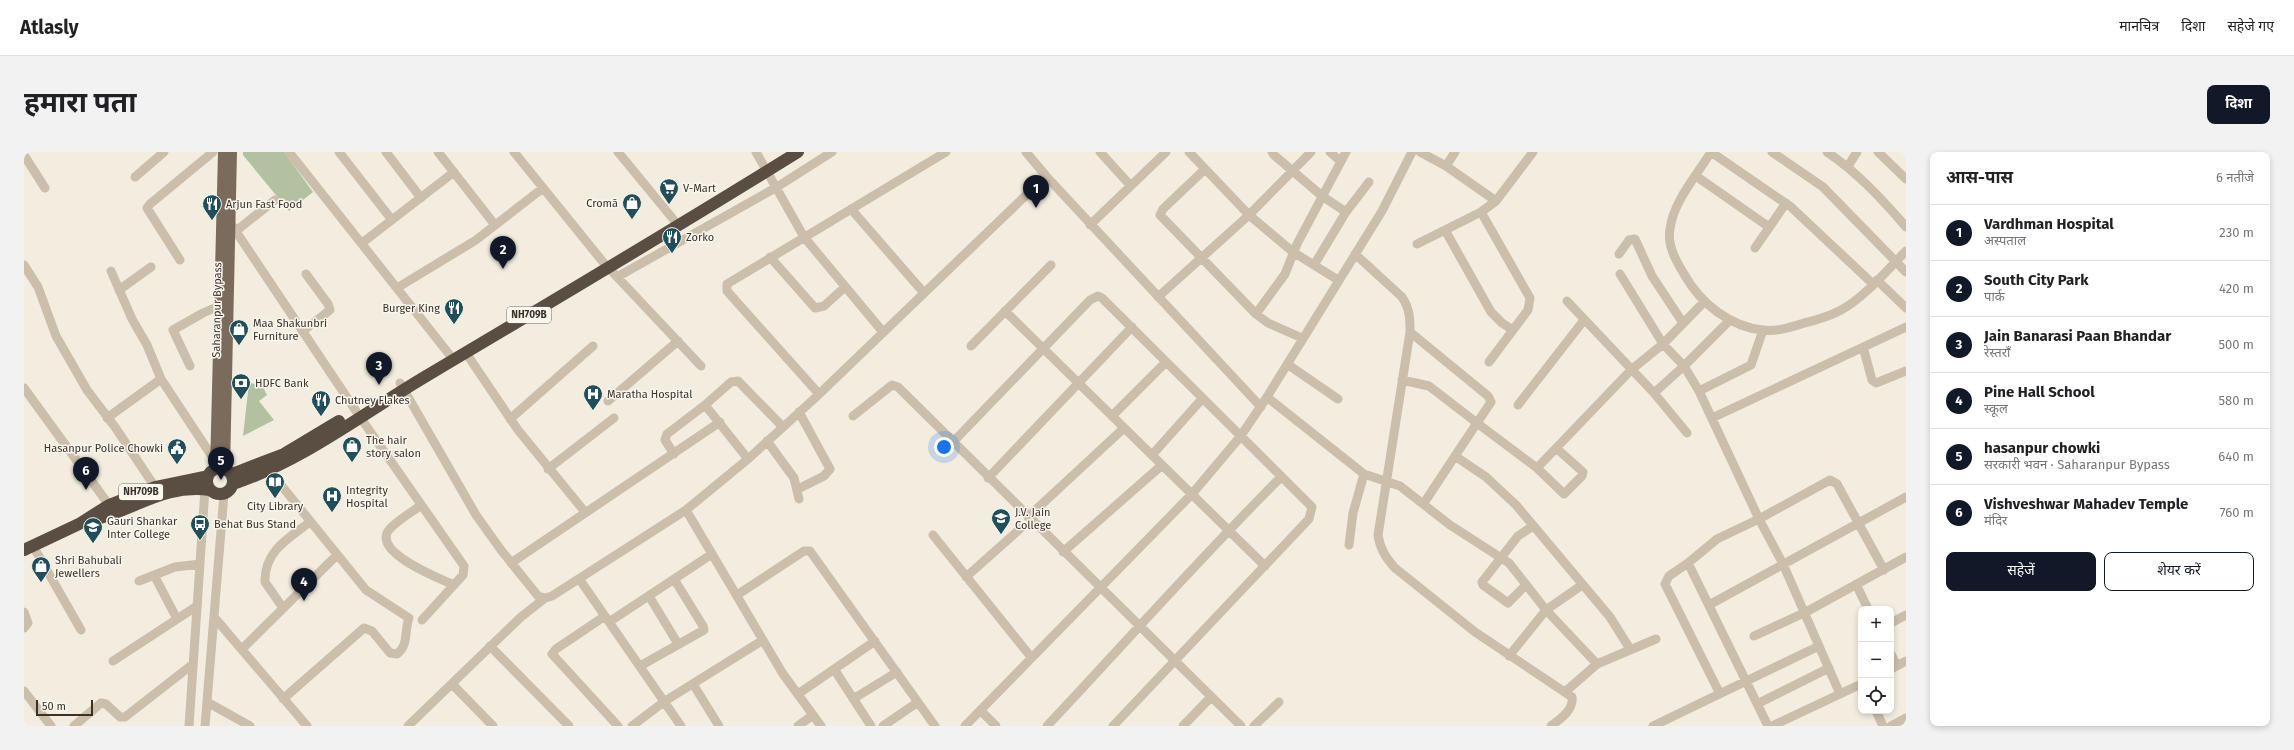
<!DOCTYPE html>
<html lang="hi">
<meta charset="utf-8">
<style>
body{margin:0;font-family:"Fira Sans","Noto Sans Devanagari",sans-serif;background:#f2f2f2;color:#202124}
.controls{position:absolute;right:12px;bottom:12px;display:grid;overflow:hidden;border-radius:8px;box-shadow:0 2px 6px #0003}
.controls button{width:36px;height:36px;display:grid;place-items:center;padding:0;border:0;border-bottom:1px solid #e0e0e0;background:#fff;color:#202124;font:20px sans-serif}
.scale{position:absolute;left:12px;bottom:10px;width:57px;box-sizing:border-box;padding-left:4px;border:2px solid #39312a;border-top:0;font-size:11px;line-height:14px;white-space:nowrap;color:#39312a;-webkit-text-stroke:3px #faf6ed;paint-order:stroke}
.you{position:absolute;left:920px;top:295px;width:14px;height:14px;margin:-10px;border:3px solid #fff;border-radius:50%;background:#1a73e8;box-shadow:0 0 0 6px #1a73e833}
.badge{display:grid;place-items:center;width:26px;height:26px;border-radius:50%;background:#111827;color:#fff;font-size:13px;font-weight:700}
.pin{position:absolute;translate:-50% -33px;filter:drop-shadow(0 1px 2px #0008)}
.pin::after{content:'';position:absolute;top:21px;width:14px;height:12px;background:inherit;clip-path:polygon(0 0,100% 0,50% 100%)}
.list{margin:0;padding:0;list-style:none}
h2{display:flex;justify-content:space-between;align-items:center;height:52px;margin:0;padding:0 16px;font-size:17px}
h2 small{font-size:13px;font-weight:400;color:#757577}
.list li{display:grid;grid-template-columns:26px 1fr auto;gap:12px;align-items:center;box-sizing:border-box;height:56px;padding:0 16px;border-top:1px solid #e0e0e0}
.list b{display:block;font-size:15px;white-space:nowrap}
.list p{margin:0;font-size:13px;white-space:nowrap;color:#757577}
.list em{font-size:13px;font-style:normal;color:#757577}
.actions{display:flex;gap:8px;padding:12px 16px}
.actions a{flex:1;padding:9px 0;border:1px solid #111827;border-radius:8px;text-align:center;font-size:14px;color:#111827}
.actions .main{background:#111827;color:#fff}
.icon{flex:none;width:22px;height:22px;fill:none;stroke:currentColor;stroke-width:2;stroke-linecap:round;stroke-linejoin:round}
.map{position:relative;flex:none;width:1882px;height:574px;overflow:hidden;border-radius:8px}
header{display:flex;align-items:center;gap:24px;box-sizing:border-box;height:56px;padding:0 20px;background:#fff;border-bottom:1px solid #e0e0e0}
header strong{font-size:19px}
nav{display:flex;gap:22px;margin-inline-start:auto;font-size:14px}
.intro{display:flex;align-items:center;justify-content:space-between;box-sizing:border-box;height:96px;padding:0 24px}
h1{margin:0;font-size:28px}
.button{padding:10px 18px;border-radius:8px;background:#111827;color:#fff;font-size:14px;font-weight:700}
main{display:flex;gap:24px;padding:0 24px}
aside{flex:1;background:#fff;border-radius:8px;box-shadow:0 2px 6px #0003}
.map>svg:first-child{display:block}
.green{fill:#b2c2a0}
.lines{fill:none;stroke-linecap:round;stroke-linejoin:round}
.minor{stroke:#cbbeab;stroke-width:9}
.major{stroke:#7b6b5c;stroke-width:10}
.highway{stroke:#5a4d42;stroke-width:12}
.labels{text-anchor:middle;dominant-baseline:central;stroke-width:3;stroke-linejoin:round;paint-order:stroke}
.shield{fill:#faf6ed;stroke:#736c64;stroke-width:1}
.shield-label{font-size:10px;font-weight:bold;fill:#39312a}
.poi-label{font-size:11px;fill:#39312a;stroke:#faf6ed;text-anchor:start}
.street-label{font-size:11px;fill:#39312a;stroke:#faf6ed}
</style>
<header>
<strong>Atlasly</strong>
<nav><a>मानचित्र</a><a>दिशा</a><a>सहेजे गए</a></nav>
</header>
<div class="intro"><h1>हमारा पता</h1><a class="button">दिशा</a></div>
<main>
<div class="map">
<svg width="1882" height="574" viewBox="0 0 1882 574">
<rect width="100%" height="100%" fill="#f3ede0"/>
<!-- green -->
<path class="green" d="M219 0H260L289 40 265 59 219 3Z
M225 231 238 233 243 243 235 249 250 268 219 284Z"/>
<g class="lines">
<!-- minor -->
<path class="minor" d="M265 0 425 202
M315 0 368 68
M362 0 397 46
M414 0 471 73
M490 0 579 110 677 214
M594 0 654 73
M732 0 780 85 859 180
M1002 0 1022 24
M1076 0 1106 33
M1165 0 1225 63 1269 100 1314 128
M1248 0 1250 3 1298 44 1322 60 1290 113
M1306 0 1316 9
M1396 0 1422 14 1472 49 1509 0
M1687 0C1673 23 1649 50 1646 77 1643 93 1652 109 1660 122 1676 151 1706 175 1739 178 1753 180 1767 175 1780 171 1793 168 1806 164 1817 158 1840 146 1864 117 1882 99
M1687 0 1767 55 1849 132
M1748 0 1799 35 1882 120
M1803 0C1834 21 1858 47 1882 75
M1854 0 1882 27
M0 3 21 36
M1422 14 1431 0
M1824 14 1833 0
M1180 18 1139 57 1136 63 1232 162 1244 171 1278 186
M1672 24 1745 75
M111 25 140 0
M827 57 900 141
M1322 60 1345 30
M1457 60 1506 146 1504 158 1465 210
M207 72 332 259
M1066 73 1142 0
M1421 78 1467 160 1478 171 1489 178
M212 79 251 48
M338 91 430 20
M1393 92 1457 60 1472 49
M1731 96 1762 51
M1331 102 1378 145C1386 157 1386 167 1386 180L1354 383C1356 397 1362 406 1371 416L1451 480 1548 545C1550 558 1536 567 1527 574
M1595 102 1605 88 1611 87 1628 124 1659 171
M746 105 791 156 800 154 821 135
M156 108 123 56 126 52 189 0
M0 113 14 135 32 184 63 238 91 275 131 335
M87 119 108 167 123 193 137 227 191 309
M1596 122 1639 192 1660 214 1630 241
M593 125 753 35 808 0
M1853 128 1882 156
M373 136 452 88 519 36
M95 138 127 115
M1134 145 1225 63 1287 0
M1543 149 1630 241 1663 281
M981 159 1241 414
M1232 162 1261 122 1273 92 1322 0
M1706 168 1660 214 1675 239 1735 367 1759 412 1816 542 1837 532
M279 179 306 158 304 152 282 122
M1386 180 1464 244 1467 250 1453 271 1513 316 1540 342 1558 324 1559 320 1532 296
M947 194 1027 113
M1839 195 1848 228 1852 231 1882 219
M442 201 494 278 561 360
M1263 212 1314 247
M166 214 149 178 179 161 195 154
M1378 228 1405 234 1453 271 1431 304
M376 231 452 363 477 398 514 444 521 446 528 444 662 358 724 307 791 246 1022 24 1237 255
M0 236 85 353
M1675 239 1727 213 1739 178
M795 242 703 139V132L922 0
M1243 245 1340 322 1376 334 1426 373 1485 411 1522 458 1573 512
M584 249 654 189
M681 253 707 230 714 229 759 275
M1494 253 1560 168
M829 264 868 233 874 235 1217 574
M1088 264 1142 210
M336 265 440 414 439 423 398 468
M83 266 137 227
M1688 266 1882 175
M486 267 569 194
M743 289 770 326 775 347
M929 290 1066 148 1074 144 1078 146 1288 355 1285 367 1089 574
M650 302 641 288 643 282 681 253 724 307
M1128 303 1178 247
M1513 316 1607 218 1639 192 1680 150
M244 317 342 438 385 466C380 479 385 493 373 502L366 501 348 479 340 476 259 547
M524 317 590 266
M964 326 1108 175
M774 337 800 324 806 317 775 260
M1400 351 1431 304 1462 325 1492 353 1586 465 1606 497
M397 353C390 359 367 372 363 381 354 403 415 426 430 433
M662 358 759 522 797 574
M1004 365 1100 276
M909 383 1007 505
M1325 393 1329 361 1340 322
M9 394 57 478
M1039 400 1138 313
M487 411 696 270
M1664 411 1645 424 1641 432 1696 542
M130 423 153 467
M942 425 997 376
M556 428 657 574
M115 429 151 415 176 412
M1832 432 1844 457
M1502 433 1484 451 1459 433 1458 430 1494 384 1509 374
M713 443 780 399H786L911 574
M625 444 654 492
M1685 453 1882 345
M259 456 241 430C240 399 265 386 286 370
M0 460 4 471 0 476
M581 464 532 497 528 502 594 574
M190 465 283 574
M585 470 688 402
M1867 471 1882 463
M1730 484 1782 460 1882 405
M466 494 545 574
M218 497 313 403
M1867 502 1873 514
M1485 504 1522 458 1558 433
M89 509 173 454
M616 514 680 478 679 474 650 427
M810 517 847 574
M1867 517 1882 509
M428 532 469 574
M669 532 695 574
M0 539 27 574
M1541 540 1573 512 1632 487
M774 542 851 489
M829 547 873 520
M183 550 226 574
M1733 552 1805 516
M957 559 972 574
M1852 559 1859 574
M50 574 77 551 82 552 96 565H101L169 512
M165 574 181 337
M181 574 200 342
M384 574 497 465 521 446
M608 574 641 549 739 488
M774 574 789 563
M859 574 894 550
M941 574 1168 342 1216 285 1243 245 1358 59 1388 0
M1023 574C1101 491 1177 405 1257 325
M1159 574 1187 545
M1230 574 1255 550
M1629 574 1795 494
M1744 574 1664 411 1693 387 1735 367 1806 328 1813 332 1860 418
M1748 574 1816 542
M1867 574 1882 566"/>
<!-- major -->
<path class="major" d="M191 317 199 0
M201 317 208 0"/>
<!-- highway -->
<path class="highway" d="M183 329a13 13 0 1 1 26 0a13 13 0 1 1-26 0Z
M208 322 260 302 315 269
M209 332C278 309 337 263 399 226 524 152 650 77 774 0
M69 368C113 357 139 332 186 338
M0 398 55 372 85 353 131 335 184 324"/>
</g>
<!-- icons -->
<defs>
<g id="supermarket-pin" transform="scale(1)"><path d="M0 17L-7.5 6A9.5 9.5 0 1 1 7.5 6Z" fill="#204f5b" stroke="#faf6ed"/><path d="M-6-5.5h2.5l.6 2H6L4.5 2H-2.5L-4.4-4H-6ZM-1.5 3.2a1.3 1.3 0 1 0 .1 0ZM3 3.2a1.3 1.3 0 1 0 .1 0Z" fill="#fff"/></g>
<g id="shop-pin" transform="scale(1)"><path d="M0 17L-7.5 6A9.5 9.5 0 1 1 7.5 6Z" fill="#204f5b" stroke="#faf6ed"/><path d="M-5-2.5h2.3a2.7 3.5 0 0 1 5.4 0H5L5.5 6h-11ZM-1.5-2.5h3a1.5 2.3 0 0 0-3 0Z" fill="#fff"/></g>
<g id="restaurant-pin" transform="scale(1)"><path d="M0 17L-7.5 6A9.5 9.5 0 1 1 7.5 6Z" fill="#204f5b" stroke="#faf6ed"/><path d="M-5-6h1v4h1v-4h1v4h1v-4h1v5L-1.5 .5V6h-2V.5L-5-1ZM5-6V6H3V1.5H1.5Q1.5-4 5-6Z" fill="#fff"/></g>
<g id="bank-pin" transform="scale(1)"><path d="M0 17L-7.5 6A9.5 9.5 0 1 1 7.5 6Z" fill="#204f5b" stroke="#faf6ed"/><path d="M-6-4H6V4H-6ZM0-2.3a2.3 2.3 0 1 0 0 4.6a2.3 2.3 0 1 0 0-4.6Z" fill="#fff"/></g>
<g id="hospital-pin" transform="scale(1)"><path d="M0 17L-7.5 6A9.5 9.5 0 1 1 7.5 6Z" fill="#204f5b" stroke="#faf6ed"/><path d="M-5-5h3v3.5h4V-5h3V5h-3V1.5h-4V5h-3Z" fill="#fff"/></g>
<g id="civic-pin" transform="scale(1)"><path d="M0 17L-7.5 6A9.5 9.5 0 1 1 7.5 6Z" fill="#204f5b" stroke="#faf6ed"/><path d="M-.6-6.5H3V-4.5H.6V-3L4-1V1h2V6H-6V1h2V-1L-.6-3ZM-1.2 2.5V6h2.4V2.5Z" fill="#fff"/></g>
<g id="library-pin" transform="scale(1)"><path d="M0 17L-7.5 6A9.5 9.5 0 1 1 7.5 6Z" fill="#204f5b" stroke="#faf6ed"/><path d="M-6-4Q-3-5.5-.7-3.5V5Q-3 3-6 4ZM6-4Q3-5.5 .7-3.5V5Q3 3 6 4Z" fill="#fff"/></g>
<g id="university-pin" transform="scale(1)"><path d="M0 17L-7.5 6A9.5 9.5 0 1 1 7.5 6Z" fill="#204f5b" stroke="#faf6ed"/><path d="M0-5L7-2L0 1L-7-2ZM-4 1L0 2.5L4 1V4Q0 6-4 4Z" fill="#fff"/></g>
<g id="bus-pin" transform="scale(1)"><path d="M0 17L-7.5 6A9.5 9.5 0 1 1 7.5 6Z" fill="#204f5b" stroke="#faf6ed"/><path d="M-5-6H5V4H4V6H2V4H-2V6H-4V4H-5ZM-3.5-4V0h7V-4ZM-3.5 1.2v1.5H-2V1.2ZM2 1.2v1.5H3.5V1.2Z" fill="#fff"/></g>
</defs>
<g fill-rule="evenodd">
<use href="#supermarket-pin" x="645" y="36"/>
<use href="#shop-pin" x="608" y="51"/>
<use href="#restaurant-pin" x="188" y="52"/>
<use href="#restaurant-pin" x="648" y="85"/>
<use href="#restaurant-pin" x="430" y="156"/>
<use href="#shop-pin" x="215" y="177"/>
<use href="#bank-pin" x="217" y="231"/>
<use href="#hospital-pin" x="569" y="242"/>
<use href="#restaurant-pin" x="297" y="248"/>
<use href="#shop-pin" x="328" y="294"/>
<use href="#civic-pin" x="153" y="296"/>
<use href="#library-pin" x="251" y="330"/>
<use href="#hospital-pin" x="308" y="344"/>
<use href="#university-pin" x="977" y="366"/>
<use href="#bus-pin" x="176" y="372"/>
<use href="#university-pin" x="69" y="375"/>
<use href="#shop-pin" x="17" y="414"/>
</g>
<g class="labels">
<!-- shield labels -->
<g class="shield">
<rect x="483" y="155" width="44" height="16" rx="3"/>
<rect x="95" y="332" width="44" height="16" rx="3"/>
</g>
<g class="shield-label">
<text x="505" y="163">NH709B</text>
<text x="117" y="340">NH709B</text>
</g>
<!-- poi labels -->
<g class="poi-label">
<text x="659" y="36">V-Mart</text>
<text x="594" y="51" text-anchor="end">Cromā</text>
<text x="202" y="52">Arjun Fast Food</text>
<text x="662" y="85">Zorko</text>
<text x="416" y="156" text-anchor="end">Burger King</text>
<text x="229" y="171">Maa Shakunbri<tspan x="229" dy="13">Furniture</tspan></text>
<text x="231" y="231">HDFC Bank</text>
<text x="583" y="242">Maratha Hospital</text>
<text x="311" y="248">Chutney Flakes</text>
<text x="342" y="288">The hair<tspan x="342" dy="13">story salon</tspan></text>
<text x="139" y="296" text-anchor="end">Hasanpur Police Chowki</text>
<text x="322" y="338">Integrity<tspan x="322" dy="13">Hospital</tspan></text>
<text x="251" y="354" text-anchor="middle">City Library</text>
<text x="991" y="360">J.V. Jain<tspan x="991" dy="13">College</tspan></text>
<text x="83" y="369">Gauri Shankar<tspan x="83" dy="13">Inter College</tspan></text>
<text x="190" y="372">Behat Bus Stand</text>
<text x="31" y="408">Shri Bahubali<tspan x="31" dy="13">Jewellers</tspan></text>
</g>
<!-- street labels -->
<g class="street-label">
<text transform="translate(193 158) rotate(-89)">Saharanpur Bypass</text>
</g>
</g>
</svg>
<div class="controls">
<button>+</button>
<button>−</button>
<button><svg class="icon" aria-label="locate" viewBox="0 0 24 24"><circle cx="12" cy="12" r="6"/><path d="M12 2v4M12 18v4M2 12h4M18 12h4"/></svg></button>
</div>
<div class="scale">50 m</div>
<div class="you"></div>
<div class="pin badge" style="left:1012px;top:56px">1</div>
<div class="pin badge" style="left:479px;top:117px">2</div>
<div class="pin badge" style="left:355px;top:233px">3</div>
<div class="pin badge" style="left:280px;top:449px">4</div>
<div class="pin badge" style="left:197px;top:328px">5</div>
<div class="pin badge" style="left:62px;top:338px">6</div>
</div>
<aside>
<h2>आस-पास<small>6 नतीजे</small></h2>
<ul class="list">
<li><span class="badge">1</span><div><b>Vardhman Hospital</b><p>अस्पताल</p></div><em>230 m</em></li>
<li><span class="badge">2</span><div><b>South City Park</b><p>पार्क</p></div><em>420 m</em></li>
<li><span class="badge">3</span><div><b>Jain Banarasi Paan Bhandar</b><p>रेस्तराँ</p></div><em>500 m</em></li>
<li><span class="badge">4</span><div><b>Pine Hall School</b><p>स्कूल</p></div><em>580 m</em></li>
<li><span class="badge">5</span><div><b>hasanpur chowki</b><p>सरकारी भवन · Saharanpur Bypass</p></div><em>640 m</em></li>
<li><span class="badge">6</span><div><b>Vishveshwar Mahadev Temple</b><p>मंदिर</p></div><em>760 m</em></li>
</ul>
<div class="actions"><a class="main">सहेजें</a><a>शेयर करें</a></div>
</aside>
</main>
